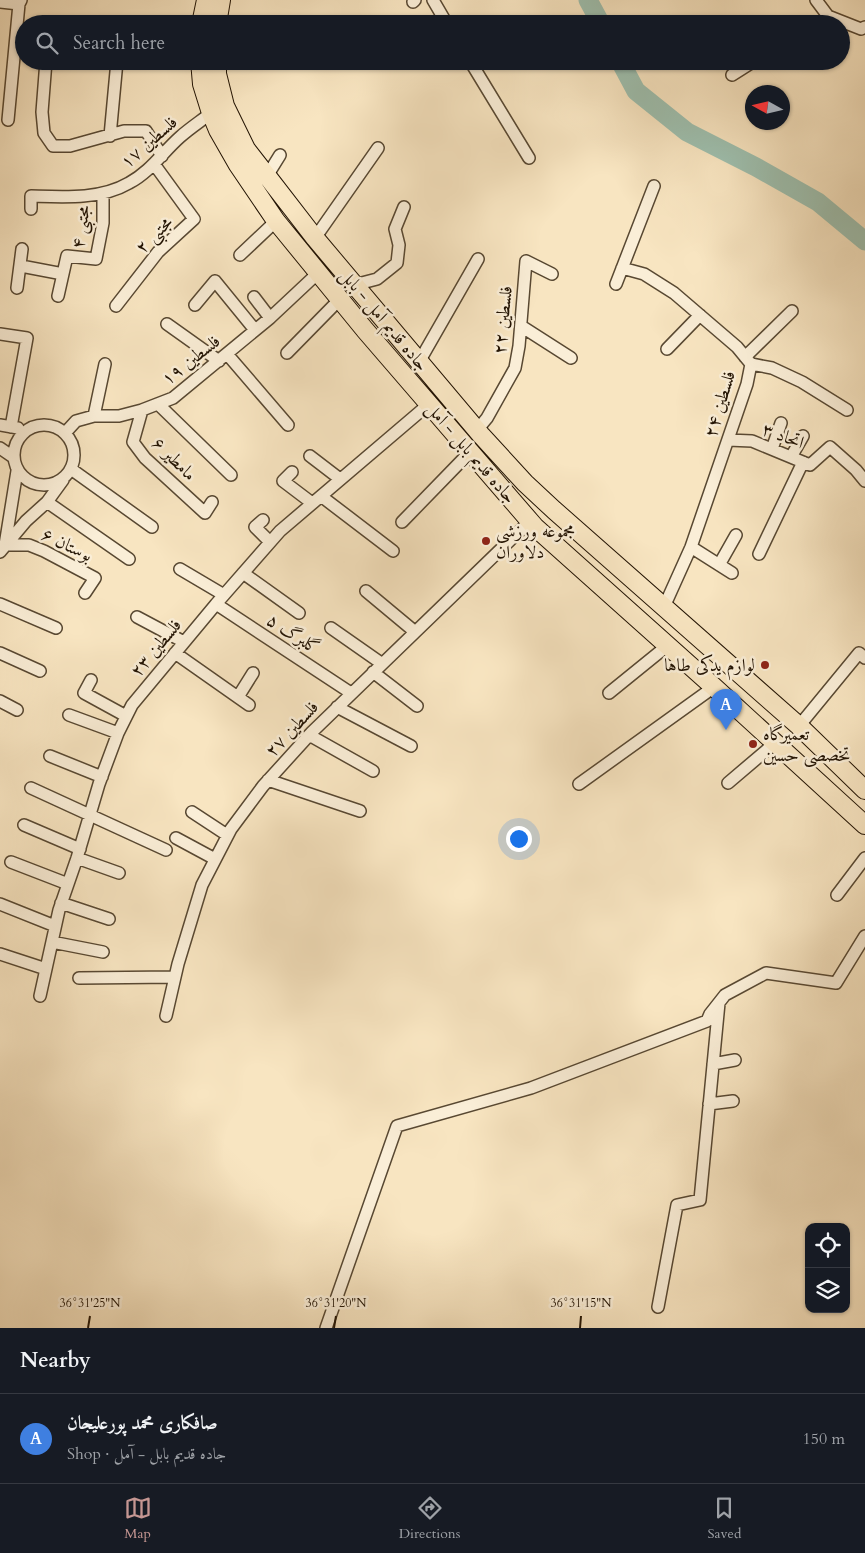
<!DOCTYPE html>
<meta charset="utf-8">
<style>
body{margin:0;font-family:Cardo,Amiri,serif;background:#20242c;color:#f1f3f6}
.controls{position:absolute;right:15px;bottom:15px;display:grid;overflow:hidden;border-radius:10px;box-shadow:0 1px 4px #0004}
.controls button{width:45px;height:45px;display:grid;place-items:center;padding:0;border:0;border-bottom:1px solid #363941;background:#171b24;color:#f1f3f6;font:25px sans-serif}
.compass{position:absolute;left:745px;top:85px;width:45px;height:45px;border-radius:50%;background:#171b24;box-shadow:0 1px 4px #0004;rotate:278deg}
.you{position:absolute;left:518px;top:838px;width:18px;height:18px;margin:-12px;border:4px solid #fff;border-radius:50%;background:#1a73e8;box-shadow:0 0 0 8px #1a73e833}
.badge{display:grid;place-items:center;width:32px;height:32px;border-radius:50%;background:#c59692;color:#fff;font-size:16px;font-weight:700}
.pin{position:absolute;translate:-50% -41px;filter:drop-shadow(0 1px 2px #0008)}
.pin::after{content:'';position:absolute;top:26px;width:18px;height:15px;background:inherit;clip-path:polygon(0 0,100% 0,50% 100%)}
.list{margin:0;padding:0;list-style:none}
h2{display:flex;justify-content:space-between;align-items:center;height:65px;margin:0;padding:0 20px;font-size:21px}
h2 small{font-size:16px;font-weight:400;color:#9ea1a6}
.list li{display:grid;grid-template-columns:32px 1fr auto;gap:15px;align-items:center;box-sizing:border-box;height:90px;padding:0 20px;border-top:1px solid #363941}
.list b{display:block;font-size:19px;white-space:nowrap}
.list p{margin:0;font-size:16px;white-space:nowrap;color:#9ea1a6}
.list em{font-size:16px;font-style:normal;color:#9ea1a6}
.icon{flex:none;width:28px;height:28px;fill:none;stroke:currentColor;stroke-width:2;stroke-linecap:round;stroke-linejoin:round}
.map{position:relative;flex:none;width:865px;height:1328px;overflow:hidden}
.search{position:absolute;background:#171b24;box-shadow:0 1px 4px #0004;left:15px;right:15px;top:15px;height:55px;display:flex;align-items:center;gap:12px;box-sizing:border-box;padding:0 18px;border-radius:28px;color:#9ea1a6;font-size:19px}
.sheet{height:155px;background:#171b24}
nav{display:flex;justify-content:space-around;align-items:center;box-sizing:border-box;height:70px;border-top:1px solid #363941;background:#171b24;font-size:14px;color:#9ea1a6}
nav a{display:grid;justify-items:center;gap:2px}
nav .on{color:#c59692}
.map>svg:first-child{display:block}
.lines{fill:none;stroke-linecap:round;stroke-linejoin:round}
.river{stroke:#9ebfae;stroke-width:19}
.minor-casing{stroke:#584832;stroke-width:14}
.primary-casing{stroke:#221303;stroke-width:20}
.minor{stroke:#faeed7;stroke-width:11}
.primary{stroke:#f8e5c1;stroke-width:18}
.ticks{fill:none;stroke:#221303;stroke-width:2}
.poi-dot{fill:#8f2418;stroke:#faeed7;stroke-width:2}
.labels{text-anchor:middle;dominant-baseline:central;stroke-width:5;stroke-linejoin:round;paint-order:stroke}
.street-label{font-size:18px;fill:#221303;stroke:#faeed7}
.poi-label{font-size:18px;fill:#221303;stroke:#faeed7;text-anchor:start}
.ticks-label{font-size:12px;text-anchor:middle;fill:#221303;stroke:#faeed7;stroke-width:5;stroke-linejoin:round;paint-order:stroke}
</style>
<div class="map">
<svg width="865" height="1328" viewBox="0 0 865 1328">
<rect width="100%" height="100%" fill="#f8e5c1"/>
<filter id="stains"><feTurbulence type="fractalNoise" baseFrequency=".004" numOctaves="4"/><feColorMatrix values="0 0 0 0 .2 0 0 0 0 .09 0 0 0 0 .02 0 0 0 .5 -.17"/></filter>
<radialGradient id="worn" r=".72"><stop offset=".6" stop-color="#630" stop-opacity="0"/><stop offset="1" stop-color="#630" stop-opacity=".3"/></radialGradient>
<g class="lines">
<!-- river -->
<path class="river" d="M588 0 601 24
M620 61 636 91 687 132 756 167 818 202 865 241"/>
<!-- minor casing -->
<g class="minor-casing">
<path id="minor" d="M433 0 447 24
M816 0 828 16
M0 2 19 4
M413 2 415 0
M816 24 828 16 861 29 865 27
M46 61 42 112 44 133 53 146H70L124 131H146L162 156
M470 61 529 158
M732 75 754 61
M8 120 19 4 21 0
M110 136 117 61
M267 176 280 155
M31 209V196C62 197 100 200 129 183 150 172 163 152 180 137 190 128 201 121 211 113
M315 238 378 148
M240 255 276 221
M21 266 63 274
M622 268 644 274 674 293 737 347 751 364 747 384 691 547 664 607
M616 284 654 186
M354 285 377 279 397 263 399 245 395 229 404 207
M17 288 22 249
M58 296 67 256 96 259 103 223V193
M254 297 270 318
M195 305 215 281 255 330
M116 306 158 252 194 219 154 164
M167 324 219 361
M521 326 571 358
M0 334 27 338 11 427
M667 349 700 315
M287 353 340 299
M227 354 288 425
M745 357 792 311
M419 362 478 259
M751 364 772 368 802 382 847 410
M158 404 231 475
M142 410 133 442 145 458 205 513 212 502
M94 416 105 364
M14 455a30 30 0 1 1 60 0a30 30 0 1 1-60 0Z
M0 425 18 428
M477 430 487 418 515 368 519 346 526 261 552 274
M65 433 76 421 94 416H119L142 410 173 398 270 318 318 273
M728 440 752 441 810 465 830 447 856 470 865 481
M0 448 13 457
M772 449 781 423
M310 456 340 479
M791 457 803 436
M71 469 152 527
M292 472 283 481 312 503
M321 496 393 551
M47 502 129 559
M263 520 255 527 270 542
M402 522 470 452
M5 545H29L44 551 95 578 85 593
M5 545 17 471
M691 547 732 573
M0 552 26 521 47 502 63 480
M759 554 803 462
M719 565 736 535
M180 569 224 595
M243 573 299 613
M366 591 414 631
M0 604 56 628
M216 604 351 693
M137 617 184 642
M331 628 381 663
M0 653 40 671
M175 653 249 705
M373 672 417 706
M91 680 84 693 126 716
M609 693 667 646
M238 697 253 673
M0 701 17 710
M337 707 411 746
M69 715 118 733
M799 726 859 653 865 658
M309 735 373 771
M50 756 102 777
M268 780 360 811
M728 783 775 743
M579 784 714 687
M31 788 166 850
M192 812 227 835
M24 825 80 849
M176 838 215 859
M77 858 119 873
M11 862 68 884
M837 895 865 858
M61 903 109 919
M0 904 55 926
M52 942 103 952
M0 954 46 969
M79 978 175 977
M40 996 59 910 77 858 99 784 118 733 132 705 216 604 280 531 429 404
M166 1016 178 964 202 885 231 829 263 786 312 732 530 521
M713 1064 735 1060
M709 1104 733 1101
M658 1307 677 1205 700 1200 719 1003
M326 1328 397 1126 531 1088 707 1021 710 1014 725 995 766 973 836 983 865 936"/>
</g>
<!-- primary casing -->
<g class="primary-casing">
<path id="primary" d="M201 24 206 0
M217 24 221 0
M200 61 202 84 211 113 218 130 238 165 276 221 365 330 535 527 714 687 865 825
M217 61V74L225 106 246 149 267 176 315 238 481 435 525 483 554 510 799 726 865 790"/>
</g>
<!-- minor -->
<use href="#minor" class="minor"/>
<!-- primary -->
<use href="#primary" class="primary"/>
</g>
<!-- ticks -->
<path class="ticks" d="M88 1328 90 1316M334 1328 336 1316M580 1328 581 1316"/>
<!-- markers -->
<g class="poi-dot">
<circle cx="486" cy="541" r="5"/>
<circle cx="765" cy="665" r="5"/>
<circle cx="753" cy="744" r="5"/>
</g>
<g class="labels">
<!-- street labels -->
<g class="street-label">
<text transform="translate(149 142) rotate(-41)">فلسطین ۱۷</text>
<text transform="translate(81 227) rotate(-81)">مجتبی ۴</text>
<text transform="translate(154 235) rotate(-45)">مجتبی ۲</text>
<text transform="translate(384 320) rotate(50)">جاده قدیم آمل - بابل</text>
<text transform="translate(503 320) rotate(-84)">فلسطین ۲۲</text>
<text transform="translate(191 360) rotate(-38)">فلسطین ۱۹</text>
<text transform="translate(720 404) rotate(-73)">فلسطین ۲۴</text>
<text transform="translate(783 436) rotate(21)">اتحاد ۳</text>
<text transform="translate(471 453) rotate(49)">جاده قدیم بابل - آمل</text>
<text transform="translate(174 459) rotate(45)">مامطیر ۶</text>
<text transform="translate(67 545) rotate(26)">بوستان ۶</text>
<text transform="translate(293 634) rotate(33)">گلبرگ ۵</text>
<text transform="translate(156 648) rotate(-50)">فلسطین ۲۳</text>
<text transform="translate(292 729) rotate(-47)">فلسطین ۲۷</text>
</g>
<!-- poi labels -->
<g class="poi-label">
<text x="496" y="531">مجموعه ورزشی<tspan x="496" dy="21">دلاوران</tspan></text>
<text x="755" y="665" text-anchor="end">لوازم یدکی طاها</text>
<text x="763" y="734">تعمیرگاه<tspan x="763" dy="21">تخصصی حسین</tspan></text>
</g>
</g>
<g class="ticks-label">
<text x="90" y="1307">36°31'25"N</text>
<text x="336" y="1307">36°31'20"N</text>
<text x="581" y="1307">36°31'15"N</text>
</g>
<rect width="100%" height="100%" filter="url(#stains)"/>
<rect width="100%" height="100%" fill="url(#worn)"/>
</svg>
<div class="controls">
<button><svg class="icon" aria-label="locate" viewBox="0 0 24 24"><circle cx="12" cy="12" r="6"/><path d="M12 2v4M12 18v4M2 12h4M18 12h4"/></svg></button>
<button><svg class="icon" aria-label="layers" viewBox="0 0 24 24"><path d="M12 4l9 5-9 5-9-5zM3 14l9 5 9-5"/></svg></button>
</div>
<svg class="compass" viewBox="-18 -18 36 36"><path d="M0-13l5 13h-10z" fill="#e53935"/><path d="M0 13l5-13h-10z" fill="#9ea1a6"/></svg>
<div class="you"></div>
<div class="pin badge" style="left:726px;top:730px;background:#3f7fe0">A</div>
<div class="search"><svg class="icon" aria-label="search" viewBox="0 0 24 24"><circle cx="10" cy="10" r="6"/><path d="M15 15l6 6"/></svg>Search here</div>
</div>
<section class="sheet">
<h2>Nearby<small></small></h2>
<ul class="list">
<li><span class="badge" style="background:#3f7fe0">A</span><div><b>صافکاری محمد پورعلیجان</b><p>Shop · جاده قدیم بابل - آمل</p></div><em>150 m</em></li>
</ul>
</section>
<nav>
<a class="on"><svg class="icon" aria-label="map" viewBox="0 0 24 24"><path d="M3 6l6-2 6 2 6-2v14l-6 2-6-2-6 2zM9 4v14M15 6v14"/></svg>Map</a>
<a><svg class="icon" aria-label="directions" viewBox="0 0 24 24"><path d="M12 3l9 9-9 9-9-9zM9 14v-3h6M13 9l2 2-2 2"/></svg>Directions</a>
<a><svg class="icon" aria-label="saved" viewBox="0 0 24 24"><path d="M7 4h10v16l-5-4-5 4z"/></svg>Saved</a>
</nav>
